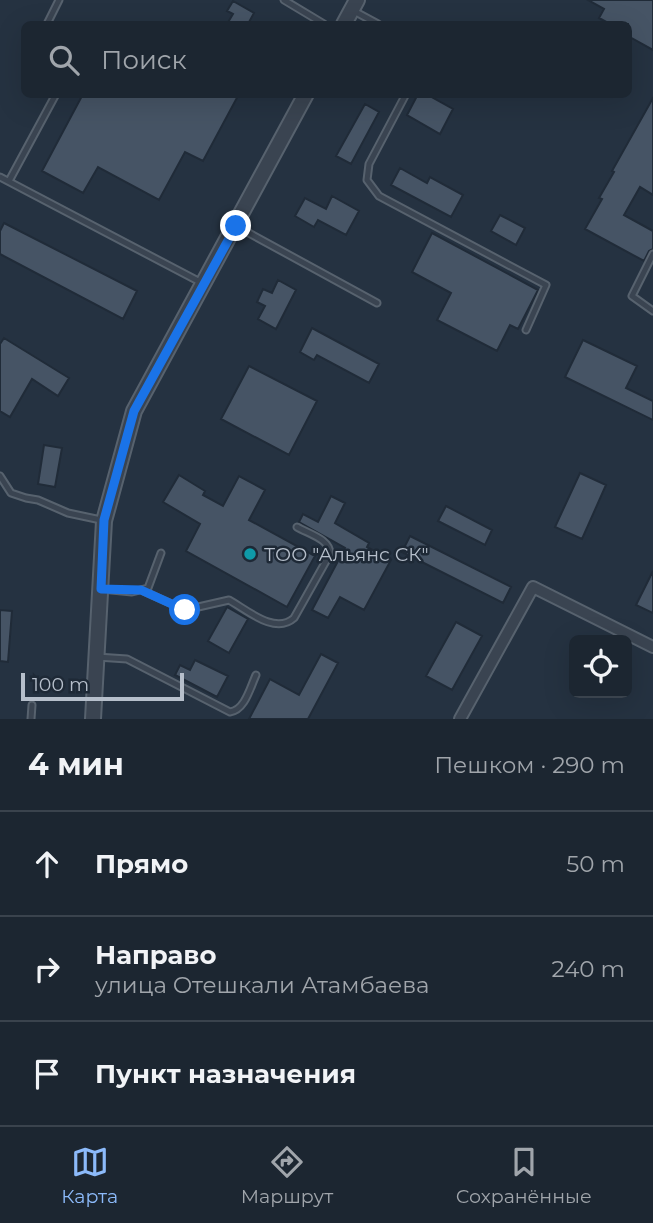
<!DOCTYPE html>
<html lang="ru">
<meta charset="utf-8">
<style>
body{margin:0;font-family:Montserrat,sans-serif;background:#29323d;color:#f1f3f6}
.controls{position:absolute;right:21px;bottom:21px;display:grid;overflow:hidden;border-radius:10px;box-shadow:0 7px 28px #0002}
.controls button{width:63px;height:63px;display:grid;place-items:center;padding:0;border:0;border-bottom:2px solid #3a434d;background:#1c2631;color:#f1f3f6;font:35px sans-serif}
.scale{position:absolute;left:21px;bottom:18px;width:163px;box-sizing:border-box;padding-left:7px;border:4px solid #b6bfcb;border-top:0;font-size:19px;line-height:24px;white-space:nowrap;color:#b6bfcb;-webkit-text-stroke:5px #1e2936;paint-order:stroke}
.stop{position:absolute;width:21px;height:21px;margin:-16px;border:5px solid #1a73e8;border-radius:50%;background:#fff}
.stop.end{background:#1a73e8;border-color:#fff;box-shadow:0 2px 7px #0008}
.list{margin:0;padding:0;list-style:none}
h2{display:flex;justify-content:space-between;align-items:center;height:91px;margin:0;padding:0 28px;font-size:30px}
h2 small{font-size:23px;font-weight:400;color:#a0a5ab}
.list li{display:grid;grid-template-columns:46px 1fr auto;gap:21px;align-items:center;box-sizing:border-box;height:105px;padding:0 28px;border-top:2px solid #3a434d}
.list b{display:block;font-size:26px;white-space:nowrap}
.list p{margin:0;font-size:23px;white-space:nowrap;color:#a0a5ab}
.list em{font-size:23px;font-style:normal;color:#a0a5ab}
.icon{flex:none;width:38px;height:38px;fill:none;stroke:currentColor;stroke-width:2;stroke-linecap:round;stroke-linejoin:round}
.map{position:relative;flex:none;width:653px;height:719px;overflow:hidden}
.search{position:absolute;background:#1c2631;box-shadow:0 7px 28px #0002;left:21px;right:21px;top:21px;height:77px;display:flex;align-items:center;gap:18px;box-sizing:border-box;padding:0 24px;border-radius:10px;color:#a0a5ab;font-size:26px}
.sheet{height:406px;background:#1c2631}
nav{display:flex;justify-content:space-around;align-items:center;box-sizing:border-box;height:98px;border-top:2px solid #3a434d;background:#1c2631;font-size:19px;color:#a0a5ab}
nav a{display:grid;justify-items:center;gap:4px}
nav .on{color:#8cbafa}
.map>svg:first-child{display:block}
.building{fill:#465465;stroke:#202b38;stroke-width:2}
.lines{fill:none;stroke-linecap:round;stroke-linejoin:round}
.service-casing{stroke:#57626e;stroke-width:9}
.minor-casing{stroke:#57626e;stroke-width:14}
.tertiary-casing{stroke:#57626e;stroke-width:18}
.service{stroke:#3a4451;stroke-width:5}
.minor{stroke:#3a4451;stroke-width:10}
.tertiary{stroke:#3a4451;stroke-width:14}
.route{stroke:#1a73e8;stroke-width:9}
.culture-dot{fill:#0f9aa8;stroke:#1e2936;stroke-width:2.5}
.labels{text-anchor:middle;dominant-baseline:central;stroke-width:5;stroke-linejoin:round;paint-order:stroke}
.poi-label{font-size:19px;fill:#b6bfcb;stroke:#1e2936;text-anchor:start}
</style>
<div class="map">
<svg width="653" height="719" viewBox="0 0 653 719">
<rect width="100%" height="100%" fill="#253241"/>
<!-- building -->
<path class="building" d="M588 0H653V50L628 36V24H610L599 18 604 9Z
M233 1 254 13 248 24H227L233 14 227 11Z
M83 94H239L203 161 185 152 159 200 98 167 83 193 42 171Z
M418 94H426L453 109 440 134 407 115Z
M653 98V195L640 187 624 215 653 231V249L649 251 644 261 585 229 602 199 599 198 614 172 612 171Z
M365 104 379 112 351 164 336 156Z
M400 168 427 183 430 177 463 195 451 217 391 185Z
M332 196 359 211 346 235 318 220 314 227 295 216 305 198 326 209Z
M500 215 525 228 516 245 491 231Z
M4 223 137 291 123 319 0 254V231Z
M432 233 538 290 518 329 510 325 497 351 437 320 451 293 412 272Z
M278 280 296 290 276 329 258 319 265 306 257 302 263 289 272 293Z
M312 328 379 364 369 383 317 355 314 360 300 352Z
M4 338 69 378 58 396 32 379 10 417 0 411V344Z
M583 340 637 366 626 388 653 401V420L565 377Z
M249 366 317 401 289 455 221 419Z
M44 445 62 448 55 487 38 484Z
M580 473 606 485 582 539 555 527Z
M179 475 205 491 203 495 223 506 239 476 265 490 249 520 315 556 287 607 186 551 200 524 163 502Z
M331 496 345 503 335 523 369 543 367 547 391 560 364 610 340 597 328 618 312 610 345 548 299 522 303 514 318 522Z
M446 506 492 530 485 545 438 521Z
M410 536 511 587 503 603 402 552Z
M653 571V613L636 605Z
M227 607 248 619 229 653 208 641Z
M0 610 12 611 8 662 0 661Z
M456 622 482 636 452 690 426 676Z
M321 654 338 663 308 719H249L270 679 299 695Z
M195 660 228 676 217 697 175 675 180 665 190 670Z"/>
<g class="lines">
<!-- service casing -->
<g class="service-casing">
<path id="service" d="M284 0 324 24
M352 10 378 24
M47 24 59 0
M406 94 369 164 367 180 379 196 546 285 526 330
M0 177 202 283
M9 181 56 94
M236 226 377 303
M653 254 632 296 653 311
M0 476 11 493 26 498 38 500 68 513 101 520
M101 589 132 592 148 588 161 553
M141 590 185 610 229 600C247 610 275 635 294 618L330 554C330 539 309 534 297 527
M97 657 127 659 230 712C245 710 250 688 256 675
M31 719 32 705"/>
</g>
<!-- minor casing -->
<g class="minor-casing">
<path id="minor" d="M460 719 533 587 653 647"/>
</g>
<!-- tertiary casing -->
<g class="tertiary-casing">
<path id="tertiary" d="M344 24 357 0
M93 719 104 521 134 411 306 94"/>
</g>
<!-- service -->
<use href="#service" class="service"/>
<!-- minor -->
<use href="#minor" class="minor"/>
<!-- tertiary -->
<use href="#tertiary" class="tertiary"/>
</g>
<g class="lines">
<!-- route -->
<path class="route" d="M185 610 141 590 101 589 104 520 134 411 236 226"/>
</g>
<!-- markers -->
<circle class="culture-dot" cx="250" cy="554" r="7"/>
<g class="labels">
<!-- poi labels -->
<g class="poi-label">
<text x="264" y="554">ТОО "Альянс СК"</text>
</g>
</g>
</svg>
<div class="controls">
<button><svg class="icon" aria-label="locate" viewBox="0 0 24 24"><circle cx="12" cy="12" r="6"/><path d="M12 2v4M12 18v4M2 12h4M18 12h4"/></svg></button>
</div>
<div class="scale">100 m</div>
<div class="stop" style="left:185px;top:610px"></div>
<div class="stop end" style="left:236px;top:226px"></div>
<div class="search"><svg class="icon" aria-label="search" viewBox="0 0 24 24"><circle cx="10" cy="10" r="6"/><path d="M15 15l6 6"/></svg>Поиск</div>
</div>
<section class="sheet">
<h2>4 мин<small>Пешком · 290 m</small></h2>
<ul class="list">
<li><svg class="icon" aria-label="ahead" viewBox="0 0 24 24"><path d="M12 20V5M6 11l6-6 6 6"/></svg><div><b>Прямо</b></div><em>50 m</em></li>
<li><svg class="icon" aria-label="right" viewBox="0 0 24 24"><path d="M7 20v-9h11M14 6l5 5-5 5"/></svg><div><b>Направо</b><p>улица Отешкали Атамбаева</p></div><em>240 m</em></li>
<li><svg class="icon" aria-label="arrive" viewBox="0 0 24 24"><path d="M6 21V4h12l-3 4 3 4H6"/></svg><div><b>Пункт назначения</b></div></li>
</ul>
</section>
<nav>
<a class="on"><svg class="icon" aria-label="map" viewBox="0 0 24 24"><path d="M3 6l6-2 6 2 6-2v14l-6 2-6-2-6 2zM9 4v14M15 6v14"/></svg>Карта</a>
<a><svg class="icon" aria-label="directions" viewBox="0 0 24 24"><path d="M12 3l9 9-9 9-9-9zM9 14v-3h6M13 9l2 2-2 2"/></svg>Маршрут</a>
<a><svg class="icon" aria-label="saved" viewBox="0 0 24 24"><path d="M7 4h10v16l-5-4-5 4z"/></svg>Сохранённые</a>
</nav>
